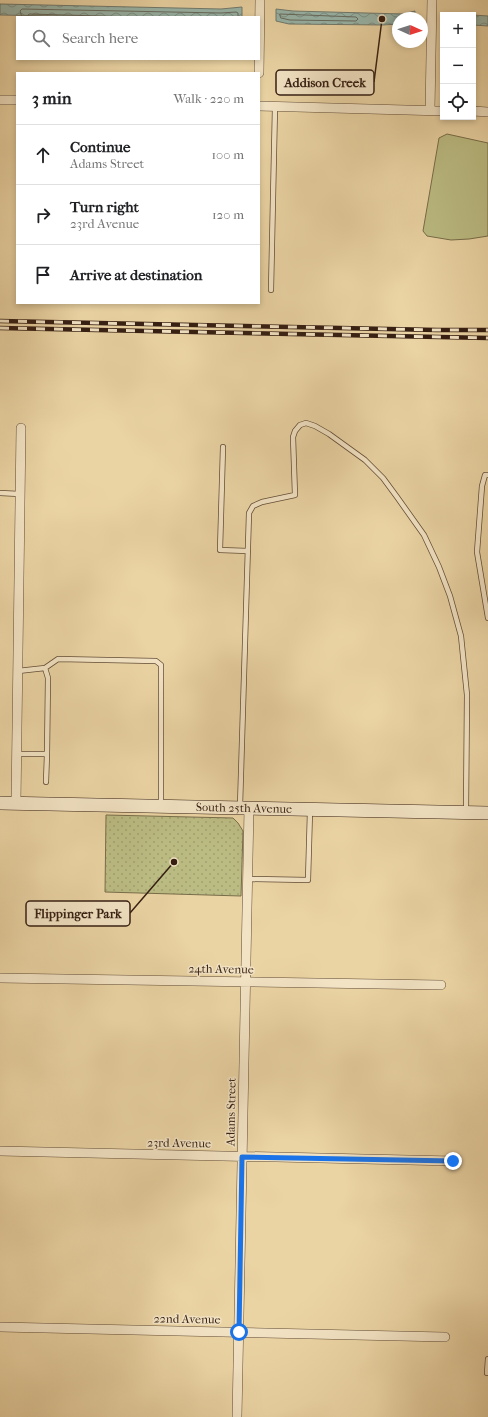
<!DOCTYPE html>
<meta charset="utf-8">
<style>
body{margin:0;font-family:"IM FELL French Canon",serif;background:#f2f2f2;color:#202124}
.controls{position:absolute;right:12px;top:12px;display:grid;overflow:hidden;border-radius:0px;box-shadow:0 2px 6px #0003}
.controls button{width:36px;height:36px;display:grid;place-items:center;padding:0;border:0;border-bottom:1px solid #e0e0e0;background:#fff;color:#202124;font:20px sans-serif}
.compass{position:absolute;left:392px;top:12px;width:36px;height:36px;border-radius:50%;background:#fff;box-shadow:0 2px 6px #0003;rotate:93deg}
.stop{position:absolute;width:12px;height:12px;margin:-9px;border:3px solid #1a73e8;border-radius:50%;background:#fff}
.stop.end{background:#1a73e8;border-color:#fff;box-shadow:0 1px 4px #0008}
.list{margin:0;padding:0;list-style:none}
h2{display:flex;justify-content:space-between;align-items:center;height:52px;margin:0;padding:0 16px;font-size:17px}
h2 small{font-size:13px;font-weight:400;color:#757577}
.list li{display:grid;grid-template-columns:26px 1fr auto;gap:12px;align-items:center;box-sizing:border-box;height:60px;padding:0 16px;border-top:1px solid #e0e0e0}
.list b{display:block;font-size:15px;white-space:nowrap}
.list p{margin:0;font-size:13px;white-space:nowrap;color:#757577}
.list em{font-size:13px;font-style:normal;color:#757577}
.icon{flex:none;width:22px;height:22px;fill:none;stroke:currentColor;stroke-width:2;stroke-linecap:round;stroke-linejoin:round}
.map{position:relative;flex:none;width:488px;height:1417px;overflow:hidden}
.search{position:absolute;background:#fff;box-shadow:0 2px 6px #0003;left:16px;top:16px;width:244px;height:44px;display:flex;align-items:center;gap:10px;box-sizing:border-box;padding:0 14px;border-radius:0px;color:#757577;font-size:15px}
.panel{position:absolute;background:#fff;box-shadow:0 2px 6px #0003;left:16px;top:72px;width:244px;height:232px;border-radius:0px}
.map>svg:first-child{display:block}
.green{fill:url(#green-dots);stroke:#786d4a}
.pitch{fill:#bbbc83;stroke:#786d4a}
.water{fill:url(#water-waves);stroke:#717a6e}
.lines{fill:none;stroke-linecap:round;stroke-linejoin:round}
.shore{stroke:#676a5f;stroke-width:1}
.lane-casing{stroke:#624c36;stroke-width:6}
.street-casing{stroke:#624c36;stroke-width:10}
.secondary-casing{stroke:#351e12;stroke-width:14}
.lane{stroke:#f2e3c4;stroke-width:4.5}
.street{stroke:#f2e3c4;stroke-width:9}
.secondary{stroke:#f2e3c4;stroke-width:13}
.rail-casing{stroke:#351e12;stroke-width:4.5}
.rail{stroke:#f2e3c4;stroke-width:3;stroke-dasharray:9;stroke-linecap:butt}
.route{stroke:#1a73e8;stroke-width:5}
.labels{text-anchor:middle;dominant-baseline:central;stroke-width:3;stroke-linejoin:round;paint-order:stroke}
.street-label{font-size:12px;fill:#351e12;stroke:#f2e3c4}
.leader{fill:none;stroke:#351e12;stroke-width:1.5}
.callout-dot{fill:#351e12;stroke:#f2e3c4;stroke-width:1.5}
.callout{fill:#f2e3c4;stroke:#351e12;stroke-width:1.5}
.callout-label{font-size:13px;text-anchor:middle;font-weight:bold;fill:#351e12}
</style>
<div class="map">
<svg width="488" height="1417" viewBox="0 0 488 1417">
<defs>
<pattern id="green-dots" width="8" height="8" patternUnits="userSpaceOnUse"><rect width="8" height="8" fill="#bbbc83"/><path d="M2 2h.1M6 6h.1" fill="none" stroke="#a1a170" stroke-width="1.8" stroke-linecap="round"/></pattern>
<pattern id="water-waves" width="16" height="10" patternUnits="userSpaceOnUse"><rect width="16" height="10" fill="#99b7ac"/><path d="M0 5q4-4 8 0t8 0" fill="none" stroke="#7e948b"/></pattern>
</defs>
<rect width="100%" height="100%" fill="#ebd4a4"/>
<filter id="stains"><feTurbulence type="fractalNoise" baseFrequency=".005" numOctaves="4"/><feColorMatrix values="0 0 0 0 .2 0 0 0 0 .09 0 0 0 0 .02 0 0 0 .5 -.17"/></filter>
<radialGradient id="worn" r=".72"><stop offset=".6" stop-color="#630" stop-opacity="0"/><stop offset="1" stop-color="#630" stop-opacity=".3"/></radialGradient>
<!-- green -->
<path class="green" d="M106 815 233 818 238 823 243 831 241 896 105 892Z"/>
<!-- pitch -->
<path class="pitch" d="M447 134 488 143V236L469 239 451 240 427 236 423 231 439 138Z"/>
<!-- water -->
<path class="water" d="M0 4 221 9 242 7V17H113L0 15Z
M276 9 293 11 403 14 415 11 414 18H398V24L383 25 289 24 276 21Z
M473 15 488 16V26L473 25Z"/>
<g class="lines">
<!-- shore -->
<path class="shore" d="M280 14 356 17 358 19 356 21 290 20 281 18Z
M22 17 20 11 22 9 221 13 236 12 238 13V17
M27 17 29 14 134 17"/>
<!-- lane casing -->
<g class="lane-casing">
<path id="lane" d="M271 290 275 107
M223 447 220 550 248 551
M488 475H485L482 486 477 552 488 618
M0 493 20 494
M45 668 58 659 156 661 161 665V805
M17 754H47L48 678 45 668 18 671
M46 782 47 754
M240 806 249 513 253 506 262 502 295 495 293 437 295 431 300 425 306 423 315 426 329 434 365 460 383 478 397 497 424 535 439 567 450 596 461 636 467 695 466 811
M248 879 308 880 310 811
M487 1373 488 1359"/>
</g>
<!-- street casing -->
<g class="street-casing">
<path id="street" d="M259 73 260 0
M0 100H17
M259 106 443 111
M430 110 432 0
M473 111 488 112
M16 803 21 428
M0 978 441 985
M0 1151 453 1161
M0 1327 445 1337
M237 1417 249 808"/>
</g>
<!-- secondary casing -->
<g class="secondary-casing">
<g id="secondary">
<path id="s1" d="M0 803 488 813"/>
</g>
</g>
<!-- lane -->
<use href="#lane" class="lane"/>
<!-- street -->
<use href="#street" class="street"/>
<!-- secondary -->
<use href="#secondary" class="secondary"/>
<!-- rail casing -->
<g class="rail-casing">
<path id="rail" d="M0 321 437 330H488
M0 328 488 338"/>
</g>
<!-- rail -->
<use href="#rail" class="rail"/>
</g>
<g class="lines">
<!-- route -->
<path class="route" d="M239 1332 242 1157 453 1161"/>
</g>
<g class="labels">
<!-- street labels -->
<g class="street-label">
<text stroke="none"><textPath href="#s1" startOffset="244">South 25th Avenue</textPath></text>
<text transform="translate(221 969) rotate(1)">24th Avenue</text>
<text transform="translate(231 1112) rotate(-89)">Adams Street</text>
<text transform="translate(179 1143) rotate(1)">23rd Avenue</text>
<text transform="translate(187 1319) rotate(1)">22nd Avenue</text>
</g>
</g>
<!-- callouts -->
<path class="leader" d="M382 19L374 82M174 862L130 913"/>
<g class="callout-dot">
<circle cx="382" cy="19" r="4"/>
<circle cx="174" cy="862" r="4"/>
</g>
<g class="callout">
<rect x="276" y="70" width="98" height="25" rx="4"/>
<rect x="26" y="901" width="104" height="25" rx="4"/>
</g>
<g class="callout-label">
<text x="325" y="87">Addison Creek</text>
<text x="78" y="918">Flippinger Park</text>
</g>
<rect width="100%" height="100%" filter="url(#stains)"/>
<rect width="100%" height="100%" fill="url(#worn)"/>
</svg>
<div class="controls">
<button>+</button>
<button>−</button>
<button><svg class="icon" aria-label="locate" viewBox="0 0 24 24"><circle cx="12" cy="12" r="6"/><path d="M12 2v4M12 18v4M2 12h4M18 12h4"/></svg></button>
</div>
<svg class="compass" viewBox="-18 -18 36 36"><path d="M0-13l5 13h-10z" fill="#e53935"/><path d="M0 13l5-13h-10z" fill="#757577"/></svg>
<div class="stop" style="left:239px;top:1332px"></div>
<div class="stop end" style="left:453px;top:1161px"></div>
<div class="search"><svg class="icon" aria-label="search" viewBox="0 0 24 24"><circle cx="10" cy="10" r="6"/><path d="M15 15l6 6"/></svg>Search here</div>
<section class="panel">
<h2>3 min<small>Walk · 220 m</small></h2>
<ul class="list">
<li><svg class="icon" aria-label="ahead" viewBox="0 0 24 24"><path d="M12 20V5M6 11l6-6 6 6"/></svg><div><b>Continue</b><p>Adams Street</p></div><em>100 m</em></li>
<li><svg class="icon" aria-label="right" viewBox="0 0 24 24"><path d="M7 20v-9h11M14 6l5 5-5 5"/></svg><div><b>Turn right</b><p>23rd Avenue</p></div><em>120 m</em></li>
<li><svg class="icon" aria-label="arrive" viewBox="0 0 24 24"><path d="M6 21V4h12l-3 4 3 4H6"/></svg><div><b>Arrive at destination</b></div></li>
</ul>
</section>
</div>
